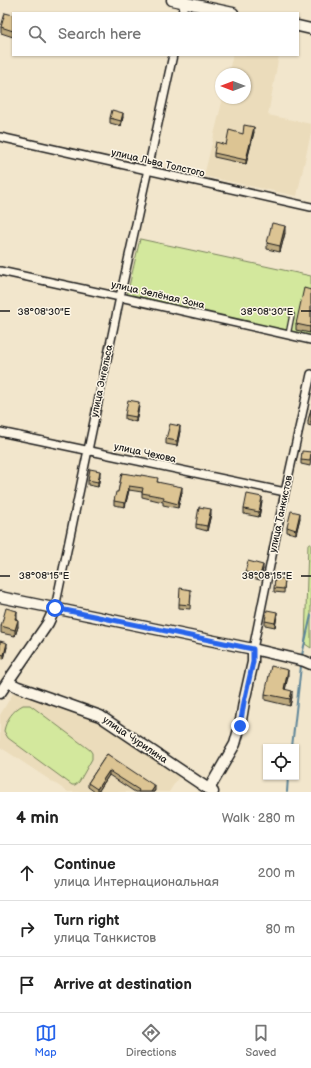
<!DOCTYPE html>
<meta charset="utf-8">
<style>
body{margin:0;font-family:"Balsamiq Sans",sans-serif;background:#f6f6f6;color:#222}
.controls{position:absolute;right:12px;bottom:12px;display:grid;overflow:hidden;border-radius:0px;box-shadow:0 1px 3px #0004}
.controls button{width:36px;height:36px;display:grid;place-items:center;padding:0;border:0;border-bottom:1px solid #e0e0e0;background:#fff;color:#222;font:20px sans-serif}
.compass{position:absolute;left:215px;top:68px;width:36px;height:36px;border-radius:50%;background:#fff;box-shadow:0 1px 3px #0004;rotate:270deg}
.stop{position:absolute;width:12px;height:12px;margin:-9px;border:3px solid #2563eb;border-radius:50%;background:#fff}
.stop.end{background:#2563eb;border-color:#fff;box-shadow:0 1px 4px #0008}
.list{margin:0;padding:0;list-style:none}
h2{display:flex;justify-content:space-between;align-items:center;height:52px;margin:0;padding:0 16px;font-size:17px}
h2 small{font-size:13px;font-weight:400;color:#767676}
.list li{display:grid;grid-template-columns:26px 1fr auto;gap:12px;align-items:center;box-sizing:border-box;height:56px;padding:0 16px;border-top:1px solid #e0e0e0}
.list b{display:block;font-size:15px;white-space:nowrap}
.list p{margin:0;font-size:13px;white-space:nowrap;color:#767676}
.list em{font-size:13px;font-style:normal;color:#767676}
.icon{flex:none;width:22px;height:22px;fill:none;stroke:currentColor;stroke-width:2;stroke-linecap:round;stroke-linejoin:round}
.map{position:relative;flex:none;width:311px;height:792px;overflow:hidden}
.search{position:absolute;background:#fff;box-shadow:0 1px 3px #0004;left:12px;right:12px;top:12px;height:44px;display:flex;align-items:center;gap:10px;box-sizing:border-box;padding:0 14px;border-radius:0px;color:#767676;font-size:15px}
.sheet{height:220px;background:#fff}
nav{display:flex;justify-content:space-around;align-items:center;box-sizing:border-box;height:56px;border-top:1px solid #e0e0e0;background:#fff;font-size:11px;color:#767676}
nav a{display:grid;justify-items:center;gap:2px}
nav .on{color:#2563eb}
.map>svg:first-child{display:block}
.built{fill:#ebdcbb}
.green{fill:#d3e89d;stroke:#78825c}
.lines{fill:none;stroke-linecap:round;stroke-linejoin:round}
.stream{stroke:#5f8699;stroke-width:2}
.lane-casing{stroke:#1c1c1c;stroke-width:6}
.street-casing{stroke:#1c1c1c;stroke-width:10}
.secondary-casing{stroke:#1c1c1c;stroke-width:13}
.lane{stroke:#fcf5e5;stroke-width:3.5}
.street{stroke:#fcf5e5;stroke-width:7}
.secondary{stroke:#fcf5e5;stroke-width:10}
.wall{fill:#bda97e;stroke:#1c1c1c}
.shaded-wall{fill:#9a8967;stroke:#1c1c1c}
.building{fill:#dcc493;stroke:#1c1c1c}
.route{stroke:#2563eb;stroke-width:5}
.ticks{fill:none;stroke:#1c1c1c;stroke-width:1.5}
.labels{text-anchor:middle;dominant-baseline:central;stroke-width:3;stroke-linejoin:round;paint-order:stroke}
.street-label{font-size:10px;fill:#1c1c1c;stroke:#fcf5e5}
.ticks-label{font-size:10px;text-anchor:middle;fill:#1c1c1c;stroke:#fcf5e5;stroke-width:3;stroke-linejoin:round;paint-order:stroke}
</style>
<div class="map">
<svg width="311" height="792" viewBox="0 0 311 792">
<rect width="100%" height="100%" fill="#f2e6cc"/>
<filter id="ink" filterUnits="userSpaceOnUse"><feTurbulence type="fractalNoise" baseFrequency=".025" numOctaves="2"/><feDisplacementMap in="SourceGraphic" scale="8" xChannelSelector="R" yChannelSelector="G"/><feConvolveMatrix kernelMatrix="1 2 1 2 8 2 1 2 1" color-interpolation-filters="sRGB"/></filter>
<g filter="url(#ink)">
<!-- built -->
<path class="built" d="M233 55H279L268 115 311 124V133L297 196 204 176 223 98H245V74H228Z
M15 690 95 718 180 775 169 792H68L0 747V715Z"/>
<!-- green -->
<path class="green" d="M140 239 311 276V336L127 295Z
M308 544H311V648L305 644Z
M23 705H30L90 750 92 753V759L79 782 75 785H72L8 738 4 731C6 720 13 710 23 705Z"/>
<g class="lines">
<!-- stream -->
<path class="stream" d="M302 655 311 615
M292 747 301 666
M287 792 288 777"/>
<!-- lane casing -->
<g class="lane-casing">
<path id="lane" d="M288 335 292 315"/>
</g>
<!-- street casing -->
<g class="street-casing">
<path id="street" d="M182 13 185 0
M0 137 311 207
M0 271 120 297 311 340
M0 432 285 492
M55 608 120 297 173 55
M253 649 285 492 311 374"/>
</g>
<!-- secondary casing -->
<g class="secondary-casing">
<path id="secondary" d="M172 0 233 13
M298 26 311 29
M0 597 253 649 304 661 311 664
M8 682 18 687 100 716 213 792
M0 693 48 623 55 608
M209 789 235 744 240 726 244 702 253 662V649"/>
</g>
<!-- lane -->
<use href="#lane" class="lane"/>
<!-- street -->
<use href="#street" class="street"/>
<!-- secondary -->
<use href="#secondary" class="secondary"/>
</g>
<!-- wall -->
<path class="wall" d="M13 15V37L1 33V27Z
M123 117 121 126 110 123V118Z
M254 132 246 164 214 157V153L243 134Z
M285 233 280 252 267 249V243Z
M311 290V328L310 333 296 330V324Z
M139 406 136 422 125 419V415Z
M311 409V426L308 425V421Z
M180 431 177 446 166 444V439Z
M311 452V460L310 466 301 464V460Z
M122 473 158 482 182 492 178 508 163 505V502L142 497V492L129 490 125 507 114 505V501L118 492Z
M100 476 98 487 88 485V480Z
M262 501 259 517 244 514V509Z
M211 514 207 531 196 528V524Z
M300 518 296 534 287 532V527Z
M263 569 260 580 245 576V572Z
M285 579 284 593 274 592V588Z
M191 594 190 609 179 608V604Z
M277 616 275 627 265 625V621Z
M17 618 16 620 18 627 15 636 1 633V626Z
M0 641 7 647 4 659 0 658Z
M288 676 285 689 292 697 290 706 265 700V694Z
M107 754 155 790 154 792H135L109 775 98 792H95L88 787V783Z"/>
<!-- shaded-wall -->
<path class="shaded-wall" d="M123 113V117L121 126V121Z
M254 127V132L246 164V160Z
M285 226V233L280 252V246Z
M311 322V328L310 333V327Z
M139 402V406L136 422V417Z
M180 426V431L177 446V441Z
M100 471V476L98 487V482Z
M129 486V490L125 507V503Z
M182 487V492L178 508V504Z
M262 497V501L259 517V512Z
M211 509V514L207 531V526Z
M300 513V518L296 534V530Z
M263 565V569L260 580V575Z
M17 611V618L15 626V619Z
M277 612V616L275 627V623Z
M18 620V627L15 636V630Z
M7 643V647L4 659V655Z
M288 670V676L284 696V689Z
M292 691V697L290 706V699Z
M109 771V775L98 792H97V789Z
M155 786V790L154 792H151Z"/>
<!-- building -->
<path class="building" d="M5 13 13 15V31L1 27Z
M112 110 123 113 121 121 110 118Z
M244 125 254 127 246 160 214 153 216 142 226 145 229 130 243 134Z
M272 223 285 226 280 246 267 243Z
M304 288 311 290V322L310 327 296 324Z
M128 400 139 402 136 417 125 415Z
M311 409V422L308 421Z
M170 424 180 426 177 441 166 439Z
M302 451 311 452 310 461 301 460Z
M90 469 100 471 98 482 88 480Z
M122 473 141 476V475L158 478 157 482 182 487 178 504 163 500 164 497 142 493 143 488 129 486 125 503 114 501 116 492H118Z
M247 494 262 497 259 512 244 509Z
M199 507 211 509 207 526 196 524Z
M291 511 300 513 296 530 287 527Z
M248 561 263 565 260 575 245 572Z
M275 578 285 579 284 589 274 588Z
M180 588 191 590 190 605 179 604Z
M6 608 17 611 15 619 18 620 15 630 1 626Z
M267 610 277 612 275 623 265 621Z
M0 641 7 643 4 655 0 654Z
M271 666 288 670 284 689 292 691 290 699 265 694Z
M107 754 155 786 151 792H138L139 790 109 771 97 789 88 783Z"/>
</g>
<g class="lines" filter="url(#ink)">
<!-- route -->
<path class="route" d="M55 608 253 649V662L244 702 240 726"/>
</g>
<!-- ticks -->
<path class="ticks" d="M0 311H10M301 311H311M0 576H10M301 576H311"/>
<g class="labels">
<!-- street labels -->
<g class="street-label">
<text transform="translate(158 163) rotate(13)">улица Льва Толстого</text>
<text transform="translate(158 295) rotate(13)">улица Зелёная Зона</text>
<text transform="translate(102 381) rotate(-78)">улица Энгельса</text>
<text transform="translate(145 453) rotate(12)">улица Чехова</text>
<text transform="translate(281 514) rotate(-78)">улица Танкистов</text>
<text transform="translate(135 740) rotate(34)">улица Чурилина</text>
</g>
</g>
<g class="ticks-label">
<text x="267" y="315">38°08'30"E</text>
<text x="44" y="315">38°08'30"E</text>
<text x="267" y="579">38°08'15"E</text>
<text x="44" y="579">38°08'15"E</text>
</g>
</svg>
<div class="controls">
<button><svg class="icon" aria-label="locate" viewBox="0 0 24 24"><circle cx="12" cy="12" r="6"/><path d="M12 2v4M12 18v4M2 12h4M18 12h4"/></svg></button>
</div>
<svg class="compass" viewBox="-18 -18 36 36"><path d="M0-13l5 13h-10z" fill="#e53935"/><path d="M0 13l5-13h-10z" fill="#767676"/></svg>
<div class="stop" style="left:55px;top:608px"></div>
<div class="stop end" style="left:240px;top:726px"></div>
<div class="search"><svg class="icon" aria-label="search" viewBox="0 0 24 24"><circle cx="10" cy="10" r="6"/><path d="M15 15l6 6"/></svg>Search here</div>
</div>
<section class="sheet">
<h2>4 min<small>Walk · 280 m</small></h2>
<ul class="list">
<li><svg class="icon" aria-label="ahead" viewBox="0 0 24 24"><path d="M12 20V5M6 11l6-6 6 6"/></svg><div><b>Continue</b><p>улица Интернациональная</p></div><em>200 m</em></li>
<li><svg class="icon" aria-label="right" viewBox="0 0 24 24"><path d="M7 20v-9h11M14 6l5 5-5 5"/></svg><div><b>Turn right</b><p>улица Танкистов</p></div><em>80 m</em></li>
<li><svg class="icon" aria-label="arrive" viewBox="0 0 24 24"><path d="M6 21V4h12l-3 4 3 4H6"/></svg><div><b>Arrive at destination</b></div></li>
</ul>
</section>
<nav>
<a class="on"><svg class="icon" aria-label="map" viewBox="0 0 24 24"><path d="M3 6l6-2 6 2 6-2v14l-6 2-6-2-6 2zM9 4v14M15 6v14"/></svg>Map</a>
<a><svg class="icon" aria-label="directions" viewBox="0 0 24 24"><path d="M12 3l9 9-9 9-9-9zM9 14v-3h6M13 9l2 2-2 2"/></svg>Directions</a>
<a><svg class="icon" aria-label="saved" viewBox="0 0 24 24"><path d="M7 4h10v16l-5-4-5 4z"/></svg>Saved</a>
</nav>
